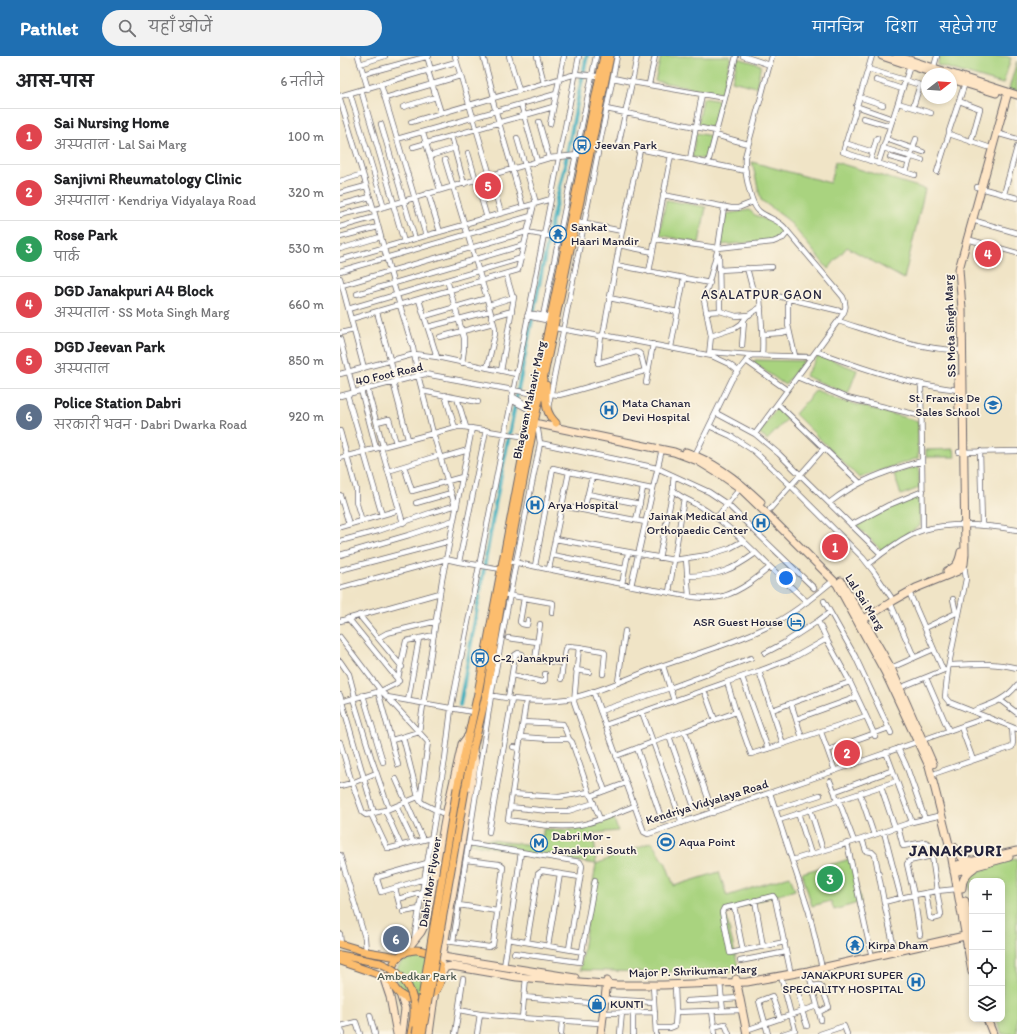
<!DOCTYPE html>
<html lang="hi">
<meta charset="utf-8">
<style>
body{margin:0;font-family:Itim,"Playpen Sans Deva",sans-serif;background:#f2f2f2;color:#202124}
.controls{position:absolute;right:12px;bottom:12px;display:grid;overflow:hidden;border-radius:8px;box-shadow:0 2px 6px #0003}
.controls button{width:36px;height:36px;display:grid;place-items:center;padding:0;border:0;border-bottom:1px solid #e0e0e0;background:#fff;color:#202124;font:20px sans-serif}
.compass{position:absolute;left:581px;top:12px;width:36px;height:36px;border-radius:50%;background:#fff;box-shadow:0 2px 6px #0003;rotate:73deg}
.you{position:absolute;left:446px;top:522px;width:14px;height:14px;margin:-10px;border:3px solid #fff;border-radius:50%;background:#1a73e8;box-shadow:0 0 0 6px #1a73e833}
.badge{display:grid;place-items:center;width:26px;height:26px;border-radius:50%;background:#1f6fb2;color:#fff;font-size:13px;font-weight:700}
.pin{position:absolute;translate:-50% -50%;border:2px solid #fff;box-shadow:0 1px 4px #0006}
.list{margin:0;padding:0;list-style:none}
h2{display:flex;justify-content:space-between;align-items:center;height:52px;margin:0;padding:0 16px;font-size:17px}
h2 small{font-size:13px;font-weight:400;color:#757577}
.list li{display:grid;grid-template-columns:26px 1fr auto;gap:12px;align-items:center;box-sizing:border-box;height:56px;padding:0 16px;border-top:1px solid #e0e0e0}
.list b{display:block;font-size:15px;white-space:nowrap}
.list p{margin:0;font-size:13px;white-space:nowrap;color:#757577}
.list em{font-size:13px;font-style:normal;color:#757577}
.icon{flex:none;width:22px;height:22px;fill:none;stroke:currentColor;stroke-width:2;stroke-linecap:round;stroke-linejoin:round}
.map{position:relative;flex:none;width:677px;height:978px;overflow:hidden}
header{display:flex;align-items:center;gap:24px;box-sizing:border-box;height:56px;padding:0 20px;background:#1f6fb2;color:#fff}
header strong{font-size:19px}
nav{display:flex;gap:22px;margin-inline-start:auto;font-size:14px}
.search{width:280px;height:36px;background:#f2f2f2;display:flex;align-items:center;gap:10px;box-sizing:border-box;padding:0 14px;border-radius:22px;color:#757577;font-size:15px}
main{display:flex}
aside{flex:1;background:#fff}
.map>svg:first-child{display:block}
.green{fill:#a9d37f;stroke:#667a5d}
.lines{fill:none;stroke-linecap:round;stroke-linejoin:round}
.canal{stroke:#41afbe;stroke-width:4}
.street-casing{stroke:#6a666c;stroke-width:6}
.secondary-casing{stroke:#6a666c;stroke-width:9}
.primary-casing{stroke:#6a666c;stroke-width:9}
.street{stroke:#fff;stroke-width:4.5}
.secondary{stroke:#fee5c5;stroke-width:7}
.primary{stroke:#fcbd6e;stroke-width:7}
.primary-bridge-casing{stroke:#6a666c;stroke-width:9;stroke-linecap:butt}
.primary-bridge{stroke:#fcbd6e;stroke-width:7}
.labels{text-anchor:middle;dominant-baseline:central;stroke-width:3.5;stroke-linejoin:round;paint-order:stroke}
.poi-label{font-size:12px;fill:#22223b;stroke:#fcf5e5;text-anchor:start}
.street-label{font-size:12px;fill:#22223b;stroke:#fcf5e5}
.park-label{font-size:12px;fill:#4a574f;stroke:#fcf5e5}
.neighbourhood-label{font-size:13px;letter-spacing:1px;fill:#22223b;stroke:#fcf5e5}
.district-label{font-size:16px;font-weight:bold;letter-spacing:1px;fill:#22223b;stroke:#fcf5e5}
</style>
<header>
<strong>Pathlet</strong>
<div class="search"><svg class="icon" aria-label="search" viewBox="0 0 24 24"><circle cx="10" cy="10" r="6"/><path d="M15 15l6 6"/></svg>यहाँ खोजें</div>
<nav><a>मानचित्र</a><a>दिशा</a><a>सहेजे गए</a></nav>
</header>
<main>
<aside>
<h2>आस-पास<small>6 नतीजे</small></h2>
<ul class="list">
<li><span class="badge" style="background:#e0444e">1</span><div><b>Sai Nursing Home</b><p>अस्पताल · Lal Sai Marg</p></div><em>100 m</em></li>
<li><span class="badge" style="background:#e0444e">2</span><div><b>Sanjivni Rheumatology Clinic</b><p>अस्पताल · Kendriya Vidyalaya Road</p></div><em>320 m</em></li>
<li><span class="badge" style="background:#2e9e5b">3</span><div><b>Rose Park</b><p>पार्क</p></div><em>530 m</em></li>
<li><span class="badge" style="background:#e0444e">4</span><div><b>DGD Janakpuri A4 Block</b><p>अस्पताल · SS Mota Singh Marg</p></div><em>660 m</em></li>
<li><span class="badge" style="background:#e0444e">5</span><div><b>DGD Jeevan Park</b><p>अस्पताल</p></div><em>850 m</em></li>
<li><span class="badge" style="background:#5c6f8a">6</span><div><b>Police Station Dabri</b><p>सरकारी भवन · Dabri Dwarka Road</p></div><em>920 m</em></li>
</ul>
</aside>
<div class="map">
<svg width="677" height="978" viewBox="0 0 677 978">
<rect width="100%" height="100%" fill="#fcf5e5"/>
<filter id="ink" filterUnits="userSpaceOnUse"><feTurbulence type="fractalNoise" baseFrequency=".025" numOctaves="2"/><feDisplacementMap in="SourceGraphic" scale="8" xChannelSelector="R" yChannelSelector="G"/><feConvolveMatrix kernelMatrix="1 2 1 2 8 2 1 2 1" color-interpolation-filters="sRGB"/></filter>
<filter id="wash" filterUnits="userSpaceOnUse"><feTurbulence type="fractalNoise" baseFrequency=".012" numOctaves="4" result="noise"/><feDisplacementMap in="SourceGraphic" scale="16" xChannelSelector="R" yChannelSelector="G"/><feGaussianBlur stdDeviation="0.9" result="paint"/><feColorMatrix in="noise" values="0 0 0 0 0 0 0 0 0 0 0 0 0 0 0 0 0 1.4 0 .05"/><feComposite in="paint" operator="in"/></filter>
<g filter="url(#wash)">
<rect width="100%" height="100%" fill="#f0e4c6"/>
<!-- green -->
<path class="green" d="M321 0H391L382 37 315 25Z
M600 0H666L671 2 663 28 597 9Z
M398 2 421 9 416 31 392 25Z
M677 5V35L669 33Z
M363 42 381 45 373 71 358 69Z
M356 77 371 80 365 103 352 101Z
M412 106 490 127 495 106 585 133 564 223 507 191 488 213 448 164 421 144Z
M326 144 366 151 359 187 319 179Z
M409 154 415 159 439 170 442 177 439 181 430 185 380 189 385 158Z
M479 299 517 314 508 338 465 320Z
M415 304 464 305 445 329 414 307Z
M476 334 499 344 578 365V402L519 422 455 358Z
M437 351 448 362 427 384 419 377Z
M614 393 615 401H586V394Z
M579 410V432L561 439 554 418Z
M579 440 580 470 541 494 516 469 536 457Z
M273 760 278 775 254 777 256 808 187 798 130 787 131 781 173 787 194 789 195 779 203 780V773L234 774 250 770Z
M311 786 326 808 334 830 379 816 387 840 450 820 455 834 385 855 399 915 303 916 240 914 256 808Z
M677 802V978H662L656 963H662V825H632V843L628 819Z
M510 803 521 846 494 854 491 845 472 850 462 817Z
M56 920a21 21 0 1 1 42 0a21 21 0 1 1-42 0Z"/>
<g class="lines">
<!-- canal -->
<path class="canal" d="M120 649 156 444 212 164 224 114 240 32 247 0"/>
</g>
</g>
<g filter="url(#ink)">
<g class="lines">
<!-- street casing -->
<g class="street-casing">
<path id="street" d="M18 0 28 33
M87 0 91 14
M115 0 161 157
M143 0 154 41
M169 0 179 34
M197 0 204 27
M297 0 292 26 385 42
M403 0 430 9
M532 0 503 96 575 119
M20 8 45 0
M528 13 587 31
M593 14 597 0
M88 15 101 57
M23 18 89 0
M273 22 292 26 279 86 280 89 406 115
M536 24 562 33
M309 28 315 0
M41 29 86 180
M21 34 54 148
M10 37 44 151
M0 40 116 6
M519 41 543 49
M45 42 120 20
M152 42 183 151
M0 43 33 151 54 230 73 292 78 319 93 377 115 450
M619 45 640 53 631 86
M558 47 591 57
M181 48 197 105
M516 50 553 63
M63 51 96 41
M573 51 580 29
M266 53 376 75
M523 62 550 70
M71 66 236 18 260 20
M199 66 209 102
M41 68 75 183
M210 68 224 0
M83 77 100 134
M656 77 677 83
M609 78 648 91
M375 79 408 88
M111 80 124 128
M177 82 196 147
M57 83 216 38
M546 83 583 96
M505 87 533 96
M73 91 213 51
M543 92 582 104
M128 97 147 162
M90 100 115 92
M550 101 568 106
M350 103 362 38
M105 104 145 236 155 272V278L147 312
M530 105 537 82
M368 107 396 0
M538 108 570 10
M566 116 576 83
M597 116 609 78V75L625 27
M0 125 23 118
M637 131 677 142
M0 137 26 130
M88 137 100 176
M664 138 677 91
M323 139 391 152H398L413 146
M53 148 64 186
M0 149 30 141
M33 154 209 102 238 99
M0 159 33 151
M632 164 677 177
M236 166 282 175
M124 168 211 143
M0 171 35 161
M0 181 38 171
M315 183 378 192 433 186 443 182 448 176
M627 183 677 197
M279 189 313 196
M0 193 40 181
M379 200 380 255
M0 204 124 169
M276 209 370 227
M407 212 412 231 416 235 504 256
M379 214 432 211
M0 215 191 160
M309 216 331 99
M166 218 173 242
M0 222 24 312
M107 224 124 282V293L122 307
M2 229 186 176 220 182
M420 236C420 257 424 278 422 299
M17 238 184 189
M269 242 338 256
M448 243V269L455 300
M79 244 97 301
M149 249 174 241 161 315
M8 253 182 202
M37 256 56 325
M366 256 380 255 396 260 409 259
M188 257 211 261
M85 260 147 242
M187 260 210 265
M203 260 256 0
M151 261 172 255
M11 263 178 214 194 148
M498 265C536 277 582 295 623 294
M88 271 150 255
M215 272 259 280 263 279 372 300 389 308 398 315
M0 277 14 274
M424 278 440 277 449 275
M263 279 282 175 300 94
M261 280 258 307 296 296 299 297 301 299 305 315
M371 280 395 272 401 268 407 260 421 251
M100 281 153 267
M0 283 14 336
M402 290 404 265
M331 291 344 222
M476 295C510 308 546 321 582 328 594 331 606 332 618 334
M370 296 411 299 472 301
M369 299 371 280 364 244 378 192 384 151
M406 305 447 334
M0 318 75 298 97 301 176 318
M457 321 507 342 582 360
M53 326 68 383
M306 327 313 288
M581 328 583 474
M27 332 43 390
M21 334 36 392
M82 335 138 346
M7 338 42 459
M211 338 219 339 227 337 308 314
M105 339 115 372
M0 340 85 318 195 338
M172 340 192 352
M117 342 126 371
M171 344 192 355
M438 348 519 426
M208 352 277 0
M376 357 415 378 439 398 541 498
M37 366 49 363 56 387
M369 370 391 380 414 395 451 430 523 502 534 516 551 541
M0 375 16 433V445L22 465
M415 378 501 261C506 254 507 249 503 241L444 171C437 163 428 162 420 156 410 149 404 113 405 101L432 0
M200 387 317 412 369 436 387 448 474 532
M41 391 63 467
M640 395 642 469
M619 396 677 395
M355 399 392 323 411 299
M0 402 117 371H124L186 381
M101 402 128 394
M64 410 72 435 122 421
M48 415 100 399
M229 416 312 433
M334 420C332 433 331 435 344 442
M248 438 300 448
M0 439 9 468
M76 447 111 437
M489 447C518 424 547 415 582 405
M222 450 305 466
M430 453 484 392
M244 454 252 421
M377 461 401 431
M296 464 303 432
M511 469 549 449 583 435
M0 471 59 454
M215 483 334 504 368 499 390 492 403 485
M0 485 38 475 90 457 117 449
M0 499 69 479 114 464
M212 499 285 513
M319 502 333 434
M346 503 349 540
M168 505C217 515 265 525 314 534 336 537 362 546 384 540 402 534 416 523 430 511L467 546
M119 506 146 374
M529 508C542 497 566 479 583 474 611 466 648 469 677 474
M624 508 626 523 608 613 605 641 609 646 677 673
M195 510 213 412 229 416 209 513
M0 514 110 485
M347 520C378 520 391 515 416 497
M282 528 288 497
M291 530 322 393
M0 532 106 503 119 506 161 513
M329 536 344 442C378 458 404 485 430 511
M569 536 603 614
M162 538 213 547 212 557
M184 542 180 566 182 568 187 569 188 564
M484 545 515 600 551 677
M550 546 574 601
M19 559 62 611
M8 562 59 625
M0 565 100 537
M200 568 195 604 223 607
M585 572 616 557 613 543
M0 581 41 635 47 641 133 656
M38 582 47 577 97 565
M168 582 197 586
M488 586 478 565 490 556
M239 591 263 595 265 597 263 618
M425 597 444 587 478 565
M0 605 9 618 15 641
M609 609C632 608 655 606 677 612
M323 610 334 645
M551 612 594 593
M236 614 249 616
M419 615 453 602 485 584 488 586 510 626 526 660 443 688
M172 619 202 626 205 624V618
M402 621 428 693
M586 622 609 675
M221 623 225 593 228 590 239 591 234 646 265 735
M278 626 285 575
M387 626 419 615 443 688 411 698 396 656
M557 633 604 614
M364 634 375 664
M38 635 58 709
M253 635 304 776 308 778 494 715 648 661
M0 639 34 757
M23 639 43 706
M149 639C175 644 201 647 227 643 254 638 284 624 310 614 349 600 390 589 427 571 452 559 472 542 494 524
M47 641 88 686 80 745 84 748 106 759
M168 642 175 599 178 597 182 598
M660 644 677 657
M68 645 79 582
M186 645 168 764C191 767 216 773 239 769 258 766 276 757 294 750
M0 646 41 635 57 627 66 585 94 579
M451 647 462 682
M432 654 510 626
M260 655 330 632 411 602
M633 655C649 649 666 644 677 629
M302 656 387 626 396 656 345 675
M526 660 535 680
M456 663 517 641
M183 666 223 668 229 683
M265 669 302 656 313 686 276 700
M621 671 633 704
M481 676 495 715
M329 680 354 751 369 746
M63 681 78 741 80 745
M52 684 79 676 102 524 132 372
M0 686 12 727 23 757 26 759 49 753 31 701 13 642
M173 691 179 692
M297 692 322 764 339 758
M558 692 566 709 585 763
M488 694 549 672
M546 696 572 766
M596 717 672 691 673 686 672 671
M56 723 83 784
M490 725 495 737
M0 730 12 727 36 717
M541 731 555 772
M430 737 469 856 482 912
M172 738 219 741 249 736 232 686 229 683H209L181 681
M250 738 260 763
M520 738 534 779
M251 740 286 727
M497 745 495 737 496 735 553 714
M499 745 514 785
M56 750 73 786
M170 751 209 755H228L254 747
M49 753 78 741
M436 753 480 739
M470 753 483 794
M45 754 61 790
M458 757 471 798
M31 758 47 792H51L91 782
M439 764 557 725
M342 767 313 686 345 675 373 757
M558 771 563 790 585 786 589 788 592 800 597 835 617 833
M149 776 172 643
M544 776 561 842
M522 783 526 795 532 796 535 799 544 846C562 841 579 838 597 835L601 858 600 861 593 863 590 862 586 837
M128 787 181 796
M507 787 531 897
M0 799 25 882 26 896
M452 804 522 783 572 766 602 759
M84 823 41 836 37 823 38 821 87 807
M55 832 60 851
M58 843 82 836
M415 844 423 891
M544 846 554 892
M119 849 157 855
M394 850 384 852 382 856 390 897 445 886
M63 856 79 853
M0 878 1 889
M580 879 574 839 567 808 569 805 592 800
M74 883 105 703 111 653 239 0
M168 883 243 896
M106 885 149 891 153 889 163 811 159 808 126 804
M113 886 151 640 176 506 199 393 200 387 198 374
M187 886 198 818 202 815 240 821
M208 890 220 818
M403 895 394 850 433 840 435 843 450 914
M174 897 240 906 255 824
M400 905 446 896
M164 911 181 796 240 806 242 810 229 893
M468 915 481 964
M442 924 455 974 443 978
M380 927 383 955
M313 929 316 978
M335 929 336 956 402 954
M184 941 261 948
M265 943 314 946
M347 945 400 942
M119 954 140 958
M372 955 375 978
M462 955 467 970
M463 955 458 936 472 930 480 929 483 934 489 951 479 956
M263 957 315 956
M30 959 35 978
M182 962 259 967
M0 970 16 966 20 978
M0 970 3 978
M373 971 385 968 389 978
M316 972H330L335 970 336 956
M406 974 477 950
M115 978 123 923
M137 978 140 958 182 962 186 922
M221 978 222 965
M280 978 282 956
M293 978V956
M428 978 419 945 432 940 440 963
M480 978 504 970 507 978"/>
</g>
<!-- secondary casing -->
<g class="secondary-casing">
<path id="secondary" d="M542 0 596 18
M557 0 677 39
M611 23 656 37
M618 322 619 355
M190 365 194 367 334 396 358 405 384 421 400 432 427 458 497 528 545 616 589 710 610 792 632 916
M346 396C375 406 399 425 421 446
M607 515C617 511 619 506 621 496
M501 525 551 612 593 708
M521 565 553 545 576 532 618 515 624 508 625 498 622 253 619 213 668 36
M614 791 624 804 631 805
M613 810 677 795
M614 816 669 801
M622 832C622 823 626 817 634 812
M625 845 632 884
M64 897 81 876 86 866 106 759 122 688 128 680
M103 901 235 922
M100 913 135 705 133 694
M101 918 106 911 112 910 177 921 277 929H323L407 926 468 915 629 879
M43 920 50 941 57 978
M396 923 407 978
M60 938 65 953 62 978
M647 963 653 978
M89 978 95 934
M261 978 267 925"/>
</g>
<!-- primary casing -->
<g class="primary-casing">
<path id="primary" d="M206 329C206 344 204 356 216 367
M117 732 138 637 186 383 264 0
M125 734 133 693 146 639 167 510 194 367 270 0
M0 888 27 896 58 901
M51 919a25 25 0 1 1 50 0a25 25 0 1 1-50 0Z
M0 899 40 907
M0 905 43 920 52 926
M71 978 73 967"/>
</g>
<!-- street -->
<use href="#street" class="street"/>
<!-- secondary -->
<use href="#secondary" class="secondary"/>
<!-- primary -->
<use href="#primary" class="primary"/>
<!-- primary-bridge casing -->
<g class="primary-bridge-casing">
<path id="primary-bridge" d="M40 907C66 917 78 940 73 967
M76 978 117 732
M82 978 125 734"/>
</g>
<!-- primary-bridge -->
<use href="#primary-bridge" class="primary-bridge"/>
</g>
</g>
<!-- icons -->
<defs>
<g id="bus-ring" transform="scale(0.9)"><circle r="9.5" fill="#fcf5e5" stroke="#1f6fb2" stroke-width="1.5"/><path d="M-5-6H5V4H4V6H2V4H-2V6H-4V4H-5ZM-3.5-4V0h7V-4ZM-3.5 1.2v1.5H-2V1.2ZM2 1.2v1.5H3.5V1.2Z" fill="#1f6fb2"/></g>
<g id="temple-ring" transform="scale(0.9)"><circle r="9.5" fill="#fcf5e5" stroke="#1f6fb2" stroke-width="1.5"/><path d="M0-6L5-2H3V0L6.5 2.5H4V6H1.5V3h-3V6H-4V2.5H-6.5L-3 0V-2H-5Z" fill="#1f6fb2"/></g>
<g id="school-ring" transform="scale(0.9)"><circle r="9.5" fill="#fcf5e5" stroke="#1f6fb2" stroke-width="1.5"/><path d="M0-5L7-2L0 1L-7-2ZM-4 1L0 2.5L4 1V4Q0 6-4 4Z" fill="#1f6fb2"/></g>
<g id="hospital-ring" transform="scale(0.9)"><circle r="9.5" fill="#fcf5e5" stroke="#1f6fb2" stroke-width="1.5"/><path d="M-5-5h3v3.5h4V-5h3V5h-3V1.5h-4V5h-3Z" fill="#1f6fb2"/></g>
<g id="hotel-ring" transform="scale(0.9)"><circle r="9.5" fill="#fcf5e5" stroke="#1f6fb2" stroke-width="1.5"/><path d="M-6-4.5h1.5V1H6V5H4.5V3h-9V5H-6ZM-4 0a1.8 1.8 0 1 1 3.6 0ZM.5 0V-2.5h3Q6-2.5 6 0Z" fill="#1f6fb2"/></g>
<g id="stadium-ring" transform="scale(0.9)"><circle r="9.5" fill="#fcf5e5" stroke="#1f6fb2" stroke-width="1.5"/><path d="M0-5a6.5 5 0 1 0 0 10a6.5 5 0 1 0 0-10ZM-3.5-1.8h7v3.6h-7Z" fill="#1f6fb2"/></g>
<g id="metro-ring" transform="scale(0.9)"><circle r="9.5" fill="#fcf5e5" stroke="#1f6fb2" stroke-width="1.5"/><path d="M-5.5 5V-5H-3L0 0L3-5H5.5V5H3V-.5L0 4L-3-.5V5Z" fill="#1f6fb2"/></g>
<g id="shop-ring" transform="scale(0.9)"><circle r="9.5" fill="#fcf5e5" stroke="#1f6fb2" stroke-width="1.5"/><path d="M-5-2.5h2.3a2.7 3.5 0 0 1 5.4 0H5L5.5 6h-11ZM-1.5-2.5h3a1.5 2.3 0 0 0-3 0Z" fill="#1f6fb2"/></g>
</defs>
<g fill-rule="evenodd">
<use href="#bus-ring" x="242" y="89"/>
<use href="#temple-ring" x="218" y="178"/>
<use href="#school-ring" x="653" y="349"/>
<use href="#hospital-ring" x="269" y="354"/>
<use href="#hospital-ring" x="195" y="449"/>
<use href="#hospital-ring" x="421" y="467"/>
<use href="#hotel-ring" x="456" y="566"/>
<use href="#bus-ring" x="140" y="602"/>
<use href="#stadium-ring" x="326" y="786"/>
<use href="#metro-ring" x="199" y="787"/>
<use href="#temple-ring" x="515" y="889"/>
<use href="#hospital-ring" x="576" y="926"/>
<use href="#shop-ring" x="257" y="948"/>
</g>
<g class="labels">
<!-- poi labels -->
<g class="poi-label">
<text x="255" y="89">Jeevan Park</text>
<text x="231" y="171">Sankat<tspan x="231" dy="14">Haari Mandir</tspan></text>
<text x="640" y="342" text-anchor="end">St. Francis De<tspan x="640" dy="14">Sales School</tspan></text>
<text x="282" y="347">Mata Chanan<tspan x="282" dy="14">Devi Hospital</tspan></text>
<text x="208" y="449">Arya Hospital</text>
<text x="408" y="460" text-anchor="end">Jainak Medical and<tspan x="408" dy="14">Orthopaedic Center</tspan></text>
<text x="443" y="566" text-anchor="end">ASR Guest House</text>
<text x="153" y="602">C-2, Janakpuri</text>
<text x="212" y="780">Dabri Mor -<tspan x="212" dy="14">Janakpuri South</tspan></text>
<text x="339" y="786">Aqua Point</text>
<text x="528" y="889">Kirpa Dham</text>
<text x="563" y="919" text-anchor="end">JANAKPURI SUPER<tspan x="563" dy="14">SPECIALITY HOSPITAL</tspan></text>
<text x="270" y="948">KUNTI</text>
</g>
<!-- street labels -->
<g class="street-label">
<text transform="translate(610 270) rotate(-92)">SS Mota Singh Marg</text>
<text transform="translate(49 318) rotate(-13)">40 Foot Road</text>
<text transform="translate(189 344) rotate(-78)">Bhagwan Mahavir Marg</text>
<text transform="translate(525 546) rotate(58)">Lal Sai Marg</text>
<text transform="translate(367 746) rotate(-17)">Kendriya Vidyalaya Road</text>
<text transform="translate(90 826) rotate(-81)">Dabri Mor Flyover</text>
<text transform="translate(353 915) rotate(-2)">Major P. Shrikumar Marg</text>
</g>
<!-- park labels -->
<g class="park-label">
<text x="77" y="920">Ambedkar Park</text>
</g>
<!-- neighbourhood labels -->
<g class="neighbourhood-label">
<text x="422" y="238">ASALATPUR GAON</text>
</g>
<!-- district labels -->
<g class="district-label">
<text x="616" y="794">JANAKPURI</text>
</g>
</g>
</svg>
<div class="controls">
<button>+</button>
<button>−</button>
<button><svg class="icon" aria-label="locate" viewBox="0 0 24 24"><circle cx="12" cy="12" r="6"/><path d="M12 2v4M12 18v4M2 12h4M18 12h4"/></svg></button>
<button><svg class="icon" aria-label="layers" viewBox="0 0 24 24"><path d="M12 4l9 5-9 5-9-5zM3 14l9 5 9-5"/></svg></button>
</div>
<svg class="compass" viewBox="-18 -18 36 36"><path d="M0-13l5 13h-10z" fill="#e53935"/><path d="M0 13l5-13h-10z" fill="#757577"/></svg>
<div class="you"></div>
<div class="pin badge" style="left:495px;top:491px;background:#e0444e">1</div>
<div class="pin badge" style="left:507px;top:697px;background:#e0444e">2</div>
<div class="pin badge" style="left:490px;top:823px;background:#2e9e5b">3</div>
<div class="pin badge" style="left:648px;top:198px;background:#e0444e">4</div>
<div class="pin badge" style="left:148px;top:130px;background:#e0444e">5</div>
<div class="pin badge" style="left:56px;top:883px;background:#5c6f8a">6</div>
</div>
</main>
